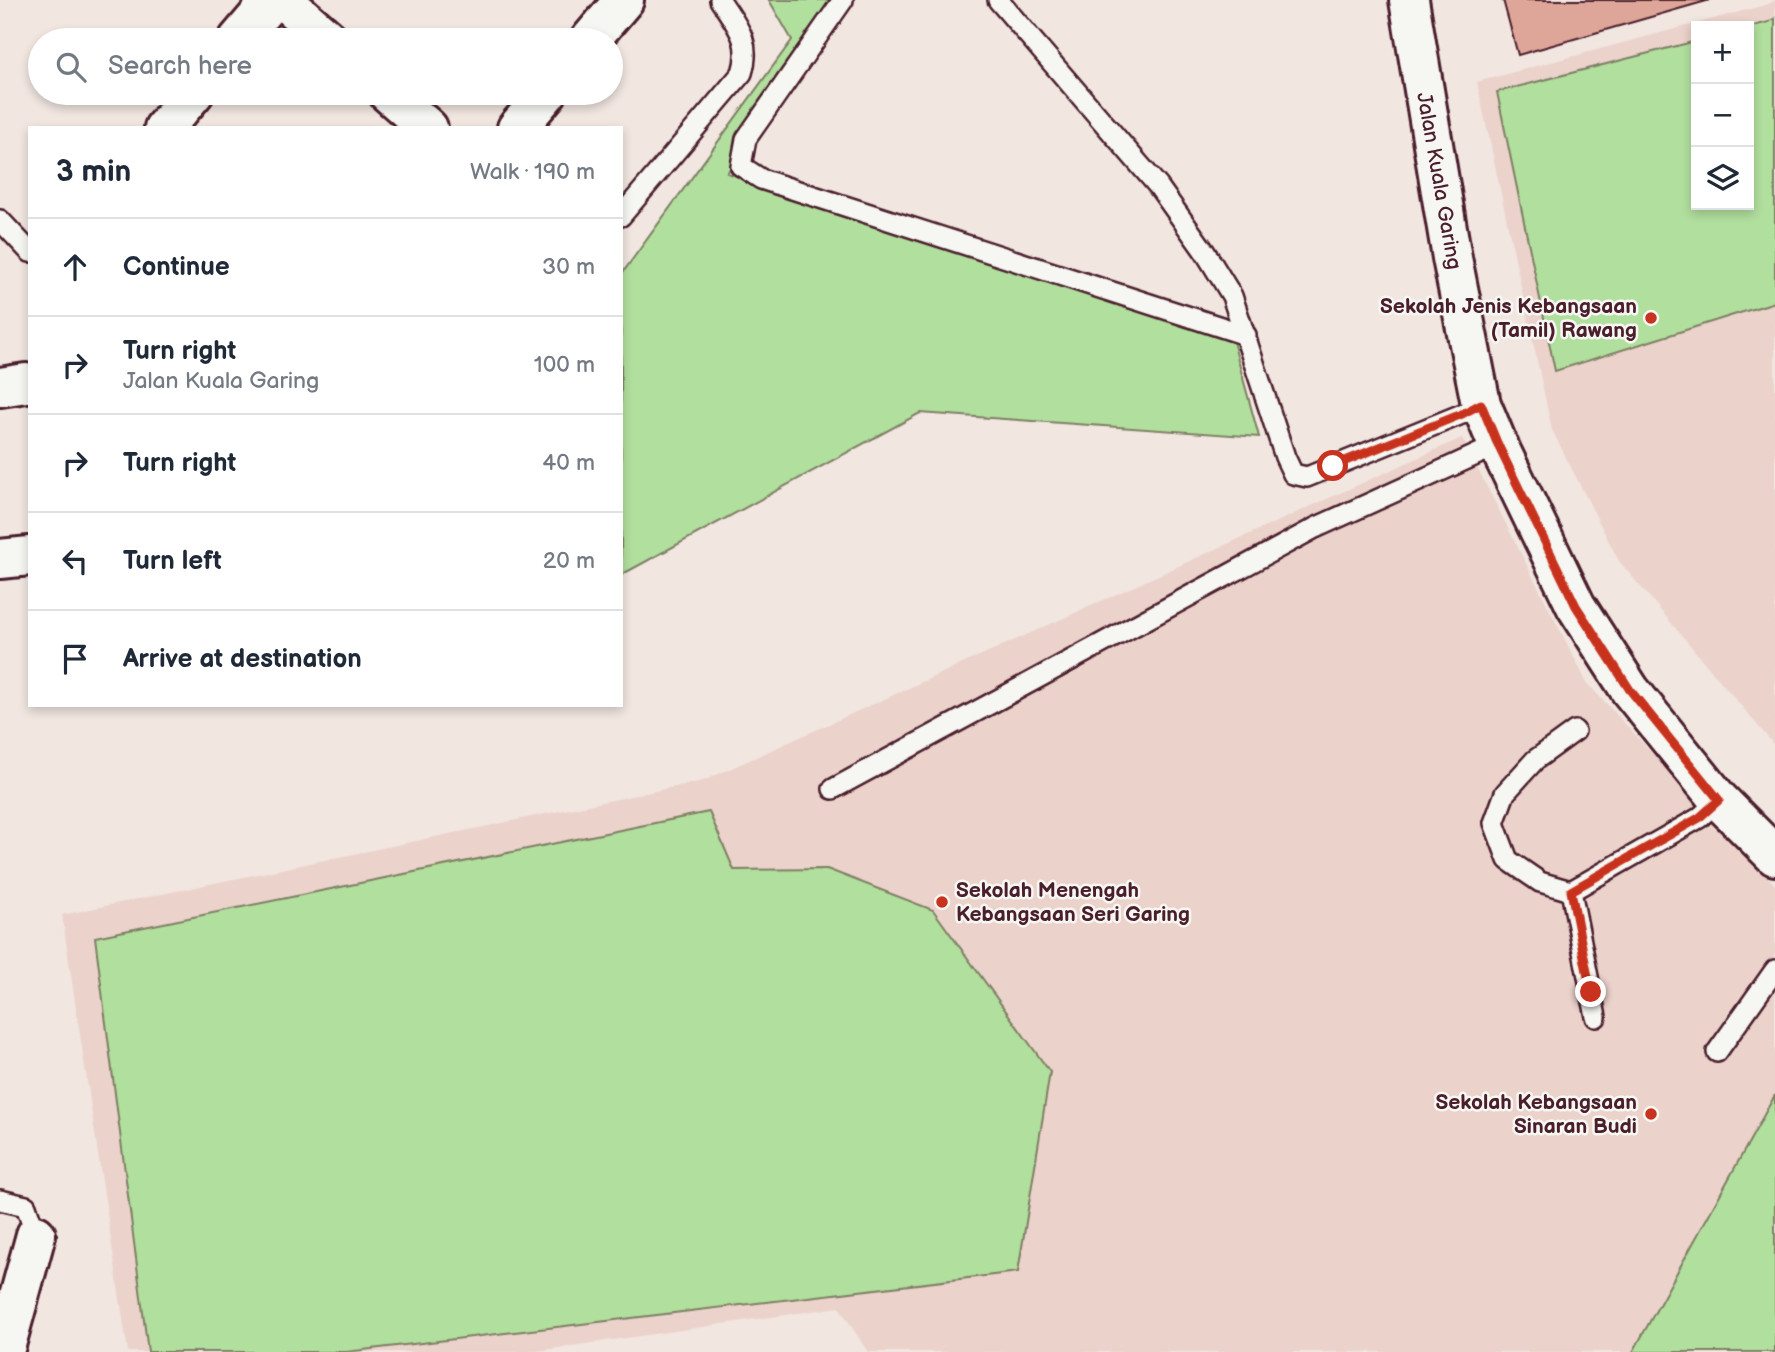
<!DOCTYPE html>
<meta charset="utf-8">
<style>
body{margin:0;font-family:"Balsamiq Sans",sans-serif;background:#f6f6f7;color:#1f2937}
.controls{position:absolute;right:21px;top:21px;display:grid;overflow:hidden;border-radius:0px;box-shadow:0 4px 10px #0003}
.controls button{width:63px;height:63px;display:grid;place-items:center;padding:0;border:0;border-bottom:2px solid #e0e1e3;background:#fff;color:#1f2937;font:35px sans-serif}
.stop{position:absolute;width:21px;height:21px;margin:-16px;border:5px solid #c8321e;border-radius:50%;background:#fff}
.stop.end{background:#c8321e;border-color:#fff;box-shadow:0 2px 7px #0008}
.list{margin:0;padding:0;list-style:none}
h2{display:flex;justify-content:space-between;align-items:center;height:91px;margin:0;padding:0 28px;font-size:30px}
h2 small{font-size:23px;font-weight:400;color:#747a83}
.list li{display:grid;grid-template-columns:46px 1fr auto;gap:21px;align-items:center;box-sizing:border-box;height:98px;padding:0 28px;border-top:2px solid #e0e1e3}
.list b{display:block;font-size:26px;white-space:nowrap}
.list p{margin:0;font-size:23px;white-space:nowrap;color:#747a83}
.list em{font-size:23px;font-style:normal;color:#747a83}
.icon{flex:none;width:38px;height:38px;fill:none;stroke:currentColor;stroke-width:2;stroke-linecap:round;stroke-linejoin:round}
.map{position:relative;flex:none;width:1775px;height:1352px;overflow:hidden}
.search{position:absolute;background:#fff;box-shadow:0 4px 10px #0003;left:28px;top:28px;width:595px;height:77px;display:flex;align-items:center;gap:18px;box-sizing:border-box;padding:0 24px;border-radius:38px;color:#747a83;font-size:26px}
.panel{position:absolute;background:#fff;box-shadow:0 4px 10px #0003;left:28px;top:126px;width:595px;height:581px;border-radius:0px}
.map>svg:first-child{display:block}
.built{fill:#ebd2cb;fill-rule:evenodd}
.green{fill:#b1df9e;stroke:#7e7f64;stroke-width:2}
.building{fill:#dea599;stroke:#4a1f2b;stroke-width:2}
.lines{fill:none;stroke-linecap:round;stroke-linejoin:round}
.lane-casing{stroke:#4a1f2b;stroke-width:24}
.street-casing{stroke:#4a1f2b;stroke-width:44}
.secondary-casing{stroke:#4a1f2b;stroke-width:44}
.lane{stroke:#f6f6f2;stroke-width:19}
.street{stroke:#f6f6f2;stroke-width:38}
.secondary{stroke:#f6f6f2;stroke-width:38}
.route{stroke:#c8321e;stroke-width:9}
.poi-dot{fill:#c8321e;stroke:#f6f6f2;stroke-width:2.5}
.labels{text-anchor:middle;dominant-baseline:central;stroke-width:5;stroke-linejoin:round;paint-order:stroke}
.street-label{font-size:21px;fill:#4a1f2b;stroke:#f6f6f2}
.poi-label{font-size:21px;font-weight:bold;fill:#4a1f2b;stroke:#f6f6f2;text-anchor:end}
</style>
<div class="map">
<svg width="1775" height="1352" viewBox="0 0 1775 1352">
<rect width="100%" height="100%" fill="#f1e6e0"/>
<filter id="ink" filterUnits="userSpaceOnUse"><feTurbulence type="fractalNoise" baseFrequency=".0143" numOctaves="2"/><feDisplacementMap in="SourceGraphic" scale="14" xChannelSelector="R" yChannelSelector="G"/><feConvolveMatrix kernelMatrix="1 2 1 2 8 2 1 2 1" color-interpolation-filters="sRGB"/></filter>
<g filter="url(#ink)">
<!-- built -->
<path class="built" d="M1775 0V746L1619 561 1552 430 1477 82 1769 4ZM1696 26H1749V205H1696Z
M1462 438 1587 683 1775 885V1352H868L839 1307 530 1352H128L62 915 703 781Z"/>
<!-- green -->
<path class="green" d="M769 0H850L727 173 1231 334 1259 437 920 413 621 575V275L792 40Z
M1775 18V302L1555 371 1497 92 1696 41V205H1749V27L1769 22Z
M709 812 734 870 827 869 933 910 1050 1072 1018 1272 346 1352H148L95 937Z
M1775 1095V1352H1633Z"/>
<!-- building -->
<path class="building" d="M1503 0H1710L1518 55Z"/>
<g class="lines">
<!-- lane casing -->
<g class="lane-casing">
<path id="lane" d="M843 0 746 139 741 166 761 179 1246 335
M998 0 1158 186 1205 252 1232 296 1285 457 1293 474 1307 477 1462 414 1481 404
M621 216 742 73C752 41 737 26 720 0
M0 220 30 252
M1575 731 1535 760 1505 793 1494 823 1508 860 1540 882 1571 891 1699 818 1719 800
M833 789 1315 528 1498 445
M1571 891 1596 1017
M1717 1052 1775 970
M0 1200 26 1206 36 1235"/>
</g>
<!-- street casing -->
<g class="street-casing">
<path id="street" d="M283 0 329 40
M238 40 272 0
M590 40 624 0
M388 93 428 128
M164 128 194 93
M517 128 547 93
M0 387 26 383
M0 559 30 556
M4 1352 36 1235"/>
</g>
<!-- secondary casing -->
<g class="secondary-casing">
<path id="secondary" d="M1409 0 1452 258 1481 404 1498 445 1576 606 1630 690 1719 800 1775 856"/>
</g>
<!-- lane -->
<use href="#lane" class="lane"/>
<!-- street -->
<use href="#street" class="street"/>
<!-- secondary -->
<use href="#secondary" class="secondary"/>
</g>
</g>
<g class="lines" filter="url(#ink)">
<!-- route -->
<path class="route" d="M1333 466 1462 414 1481 404 1498 445 1576 606 1630 690 1719 800 1699 818 1571 891 1591 992"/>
</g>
<!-- markers -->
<g class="poi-dot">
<circle cx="1651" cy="318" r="7"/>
<circle cx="942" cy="902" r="7"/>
<circle cx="1651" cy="1114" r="7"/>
</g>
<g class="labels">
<!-- street labels -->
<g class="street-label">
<text transform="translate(1439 181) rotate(80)">Jalan Kuala Garing</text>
</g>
<!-- poi labels -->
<g class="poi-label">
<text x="1637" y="306">Sekolah Jenis Kebangsaan<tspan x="1637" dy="24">(Tamil) Rawang</tspan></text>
<text x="956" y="890" text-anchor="start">Sekolah Menengah<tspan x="956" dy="24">Kebangsaan Seri Garing</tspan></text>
<text x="1637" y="1102">Sekolah Kebangsaan<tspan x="1637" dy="24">Sinaran Budi</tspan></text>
</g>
</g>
</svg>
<div class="controls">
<button>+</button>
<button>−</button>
<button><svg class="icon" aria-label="layers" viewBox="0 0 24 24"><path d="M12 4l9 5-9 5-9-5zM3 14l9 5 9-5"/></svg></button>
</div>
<div class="stop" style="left:1333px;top:466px"></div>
<div class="stop end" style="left:1591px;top:992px"></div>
<div class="search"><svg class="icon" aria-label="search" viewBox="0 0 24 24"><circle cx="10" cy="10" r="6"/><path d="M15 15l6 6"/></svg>Search here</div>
<section class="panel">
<h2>3 min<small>Walk · 190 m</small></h2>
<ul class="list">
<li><svg class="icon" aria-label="ahead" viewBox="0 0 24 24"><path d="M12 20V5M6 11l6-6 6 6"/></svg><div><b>Continue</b></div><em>30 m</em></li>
<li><svg class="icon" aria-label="right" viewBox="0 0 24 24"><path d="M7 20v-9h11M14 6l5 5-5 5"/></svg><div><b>Turn right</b><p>Jalan Kuala Garing</p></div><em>100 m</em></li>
<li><svg class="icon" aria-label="right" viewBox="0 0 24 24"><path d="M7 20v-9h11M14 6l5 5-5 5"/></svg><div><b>Turn right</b></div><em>40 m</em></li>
<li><svg class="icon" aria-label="left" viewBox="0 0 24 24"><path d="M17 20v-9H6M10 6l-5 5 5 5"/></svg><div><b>Turn left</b></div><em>20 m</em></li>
<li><svg class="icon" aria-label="arrive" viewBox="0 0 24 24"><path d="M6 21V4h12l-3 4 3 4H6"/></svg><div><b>Arrive at destination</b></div></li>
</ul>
</section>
</div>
